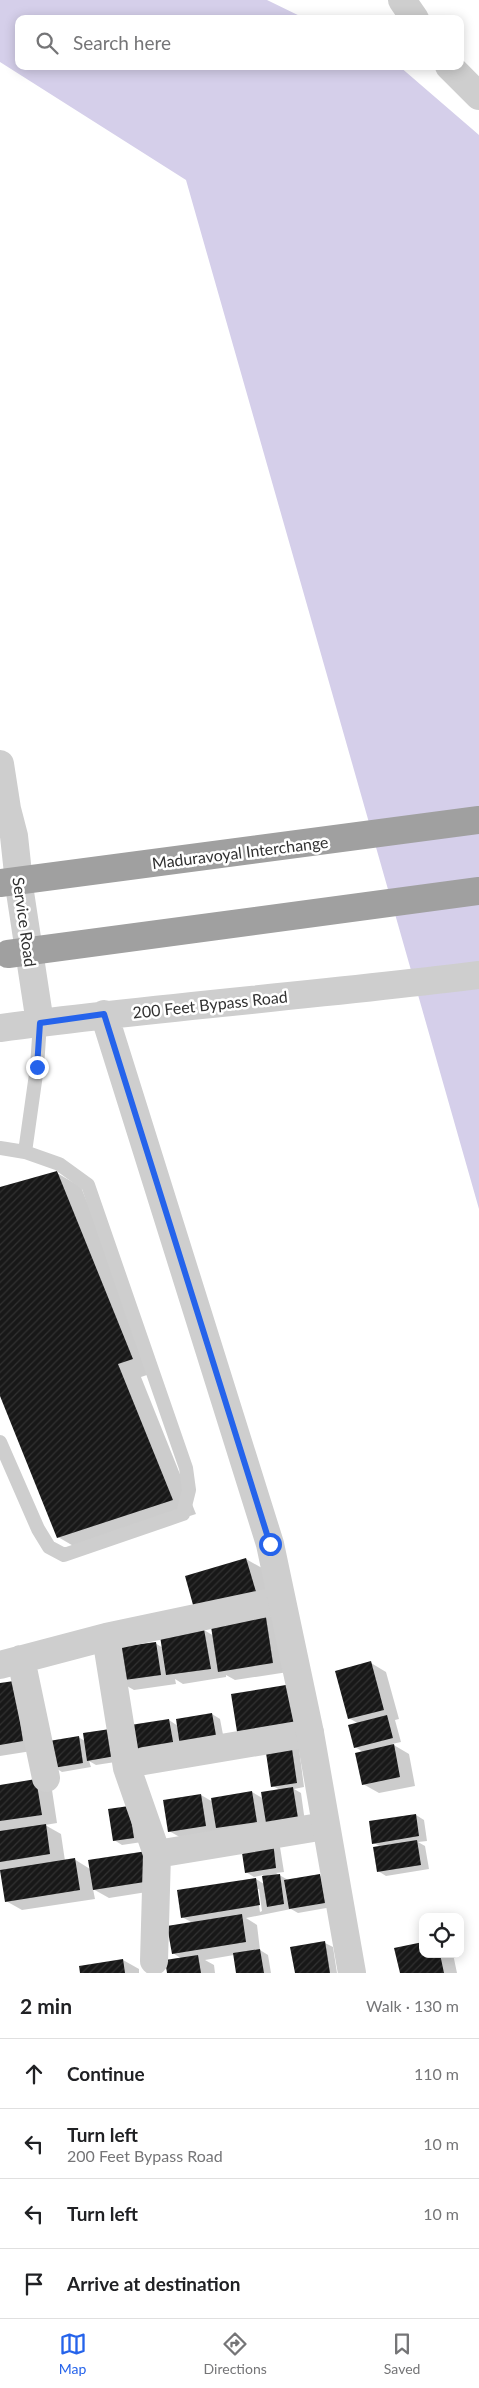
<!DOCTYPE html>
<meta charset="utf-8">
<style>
body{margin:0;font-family:Lato,sans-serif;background:#f6f6f6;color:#202124}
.controls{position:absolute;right:15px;bottom:15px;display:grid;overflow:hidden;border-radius:10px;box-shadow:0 2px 12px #0003}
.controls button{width:45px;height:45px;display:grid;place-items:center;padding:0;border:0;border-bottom:1px solid #e0e0e0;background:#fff;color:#202124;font:25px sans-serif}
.stop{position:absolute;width:15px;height:15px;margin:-11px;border:4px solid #2563eb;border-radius:50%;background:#fff}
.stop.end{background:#2563eb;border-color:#fff;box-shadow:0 1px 5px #0008}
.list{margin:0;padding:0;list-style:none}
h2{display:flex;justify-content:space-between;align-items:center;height:65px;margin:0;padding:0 20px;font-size:21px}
h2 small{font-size:16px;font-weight:400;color:#757577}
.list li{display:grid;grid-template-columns:32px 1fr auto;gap:15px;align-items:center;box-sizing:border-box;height:70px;padding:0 20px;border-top:1px solid #e0e0e0}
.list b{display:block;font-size:19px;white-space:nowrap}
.list p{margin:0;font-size:16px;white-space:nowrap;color:#757577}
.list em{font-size:16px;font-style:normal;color:#757577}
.icon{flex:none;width:28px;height:28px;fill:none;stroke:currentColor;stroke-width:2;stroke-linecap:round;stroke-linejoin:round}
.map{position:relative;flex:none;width:479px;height:1973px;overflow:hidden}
.search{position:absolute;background:#fff;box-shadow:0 2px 12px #0003;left:15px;right:15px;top:15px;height:55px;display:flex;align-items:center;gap:12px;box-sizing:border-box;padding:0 18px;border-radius:10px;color:#757577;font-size:19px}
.sheet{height:345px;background:#fff}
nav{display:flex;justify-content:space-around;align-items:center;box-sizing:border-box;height:70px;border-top:1px solid #e0e0e0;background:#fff;font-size:14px;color:#757577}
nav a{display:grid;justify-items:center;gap:2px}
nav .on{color:#2563eb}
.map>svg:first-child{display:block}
.water{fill:#d5cfea}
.shadow{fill:#0003;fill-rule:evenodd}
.building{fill:url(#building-hatch)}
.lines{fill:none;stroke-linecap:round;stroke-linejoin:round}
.service{stroke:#cecece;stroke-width:14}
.minor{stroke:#cecece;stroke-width:28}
.tertiary{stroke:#cecece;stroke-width:28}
.trunk-bridge{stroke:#a0a0a0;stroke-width:28}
.route{stroke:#2563eb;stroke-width:6}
.labels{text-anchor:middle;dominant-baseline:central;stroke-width:5;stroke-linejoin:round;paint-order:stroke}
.street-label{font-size:16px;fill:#313131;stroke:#fff}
</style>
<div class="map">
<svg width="479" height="1973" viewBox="0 0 479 1973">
<defs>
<pattern id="building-hatch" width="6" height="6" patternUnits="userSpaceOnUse" patternTransform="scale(1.25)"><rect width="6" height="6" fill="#181818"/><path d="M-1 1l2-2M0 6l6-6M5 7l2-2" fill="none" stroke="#313131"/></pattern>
</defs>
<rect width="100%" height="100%" fill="#fff"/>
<!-- water -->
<path class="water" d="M0 0H267L306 19H19V66H399L479 135V1209L186 180 0 62Z"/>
<!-- shadow -->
<path class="shadow" d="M57 1173 81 1187 156 1372 141 1377 196 1514 82 1551 58 1537 0 1392V1188Z
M246 1559 262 1568 272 1603 265 1613 281 1622 288 1672 235 1680 226 1675V1677L183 1684 175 1679 176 1684 134 1690 118 1681 155 1643 163 1648 204 1630 214 1636Z
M371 1663 386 1672 399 1719 395 1720 401 1742 392 1744 409 1754 415 1786 379 1793 363 1784V1752L355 1747 359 1724 349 1718Z
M0 1684 38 1750 0 1756Z
M212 1714 220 1719 225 1745 96 1765 89 1761 91 1767 62 1772 54 1767 78 1737 85 1741 169 1720 178 1726 177 1720Z
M266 1747 299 1748 304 1787 294 1789 301 1793 305 1822 185 1840 169 1831 201 1795 213 1802 252 1792 264 1799 280 1790 273 1786Z
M36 1781 52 1790 57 1823 45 1825 61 1834 65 1861 74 1859 90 1869 89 1861 166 1889 109 1898 93 1889 95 1899 22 1910 6 1901 0 1870V1786Z
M129 1807 142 1842 122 1845 114 1840Z
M416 1815 424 1820 427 1841 418 1842 425 1846 429 1869 386 1876 378 1871 381 1847 374 1843Z
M242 1847H280L284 1872 276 1873 288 1880 320 1876 328 1880 332 1907 298 1913 291 1909 246 1918 257 1925 260 1950 268 1955 271 1973H237L234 1955 205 1960 214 1965 215 1973H168L182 1959 173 1953 193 1923 182 1917 256 1879 264 1884 263 1875 254 1877 246 1872ZM256 1889H259L262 1911 260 1912Z
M325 1943 333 1947 337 1973H296Z
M423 1954H453L457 1973H401Z
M123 1960 139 1969V1973H82Z"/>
<!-- building -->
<path class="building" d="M57 1171 133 1359 118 1364 173 1500 57 1538 0 1396V1187Z
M246 1558 257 1595 195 1612 185 1576Z
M265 1611 273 1663 218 1672 210 1620Z
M204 1629 211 1669 166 1675 160 1636Z
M156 1642 161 1675 117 1681 112 1648Z
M371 1661 384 1710 348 1719 335 1671Z
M14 1681 23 1741 0 1745V1683Z
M292 1684 299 1728 238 1738 231 1694Z
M212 1713 217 1741 180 1746 176 1719Z
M387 1715 393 1738 354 1748 348 1725Z
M169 1719 174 1747 129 1754 124 1726Z
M117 1728 121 1755 87 1761 83 1733Z
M79 1736 83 1763 53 1768 49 1741Z
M291 1742 297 1783 271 1787 265 1746Z
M394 1744 400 1777 362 1785 355 1753Z
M36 1779 42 1815 0 1821V1785Z
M293 1787 298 1818 266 1823 261 1792Z
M252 1791 257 1822 216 1828 211 1798Z
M201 1794 206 1826 168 1832 163 1800Z
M129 1806 134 1838 113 1841 108 1809Z
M416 1814 419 1836 372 1844 369 1821Z
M46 1824 50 1854 0 1862V1831Z
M417 1840 421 1865 377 1872 373 1847Z
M273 1841 276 1868 245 1873 241 1846Z
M147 1851 151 1881 93 1890 88 1860Z
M75 1858 80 1890 5 1902 0 1870Z
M280 1874 284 1904 267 1907 262 1876Z
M320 1874 325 1903 289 1909 284 1880Z
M256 1878 260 1905 181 1918 177 1890Z
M242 1914 246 1942 172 1954 167 1926Z
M325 1941 330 1973H295L290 1947Z
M423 1942V1954H440L444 1973H400L394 1948Z
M260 1949 264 1973H236L233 1953Z
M198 1955 201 1973H167L165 1960Z
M123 1959 125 1973H80L79 1966Z"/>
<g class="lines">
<!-- service -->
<path class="service" d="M0 1148 25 1152 59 1164 88 1185 186 1468 189 1490 183 1514 64 1555 49 1547 38 1529 0 1442
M25 1152 37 1067 40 1023"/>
<!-- minor -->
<path class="minor" d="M402 0 415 19
M449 66 479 96
M106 1637 127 1768 157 1854 154 1961
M21 1659 46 1778
M0 1665 106 1637 281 1600
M144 1761 310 1733
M157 1854 325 1826"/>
<!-- tertiary -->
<path class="tertiary" d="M0 764 7 809 14 836 20 892 40 1023
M104 1014 270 1544 310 1733 352 1973
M0 1028C159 1007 320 995 479 975"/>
<!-- trunk-bridge -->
<path class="trunk-bridge" d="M0 883 479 820
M8 954 479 891"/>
</g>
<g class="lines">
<!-- route -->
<path class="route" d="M37 1067 40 1023 104 1014 270 1544"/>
</g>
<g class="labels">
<!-- street labels -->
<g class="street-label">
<text transform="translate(240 852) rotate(-7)">Maduravoyal Interchange</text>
<text transform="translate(25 922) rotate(82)">Service Road</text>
<text transform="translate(210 1004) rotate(-6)">200 Feet Bypass Road</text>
</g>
</g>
</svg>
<div class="controls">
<button><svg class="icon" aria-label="locate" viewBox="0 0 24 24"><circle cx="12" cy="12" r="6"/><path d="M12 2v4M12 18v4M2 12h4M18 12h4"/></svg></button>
</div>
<div class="stop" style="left:270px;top:1544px"></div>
<div class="stop end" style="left:37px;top:1067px"></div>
<div class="search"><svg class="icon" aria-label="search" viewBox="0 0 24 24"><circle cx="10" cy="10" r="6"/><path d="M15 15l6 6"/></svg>Search here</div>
</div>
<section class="sheet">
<h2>2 min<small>Walk · 130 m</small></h2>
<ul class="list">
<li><svg class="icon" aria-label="ahead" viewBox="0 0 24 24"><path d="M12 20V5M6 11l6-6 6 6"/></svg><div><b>Continue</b></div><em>110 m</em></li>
<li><svg class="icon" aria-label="left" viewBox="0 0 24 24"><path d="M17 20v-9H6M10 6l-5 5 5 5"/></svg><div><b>Turn left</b><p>200 Feet Bypass Road</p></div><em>10 m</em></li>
<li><svg class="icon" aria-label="left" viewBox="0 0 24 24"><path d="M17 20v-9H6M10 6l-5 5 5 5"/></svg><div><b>Turn left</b></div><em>10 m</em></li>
<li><svg class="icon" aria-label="arrive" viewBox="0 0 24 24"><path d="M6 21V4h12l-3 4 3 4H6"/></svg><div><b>Arrive at destination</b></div></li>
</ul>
</section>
<nav>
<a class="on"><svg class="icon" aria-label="map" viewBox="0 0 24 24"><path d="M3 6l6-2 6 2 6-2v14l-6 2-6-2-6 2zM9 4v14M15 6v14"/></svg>Map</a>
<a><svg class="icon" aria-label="directions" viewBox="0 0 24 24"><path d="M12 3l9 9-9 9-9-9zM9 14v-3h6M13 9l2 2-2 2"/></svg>Directions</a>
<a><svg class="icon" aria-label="saved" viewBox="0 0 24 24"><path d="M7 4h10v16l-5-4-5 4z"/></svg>Saved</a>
</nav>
